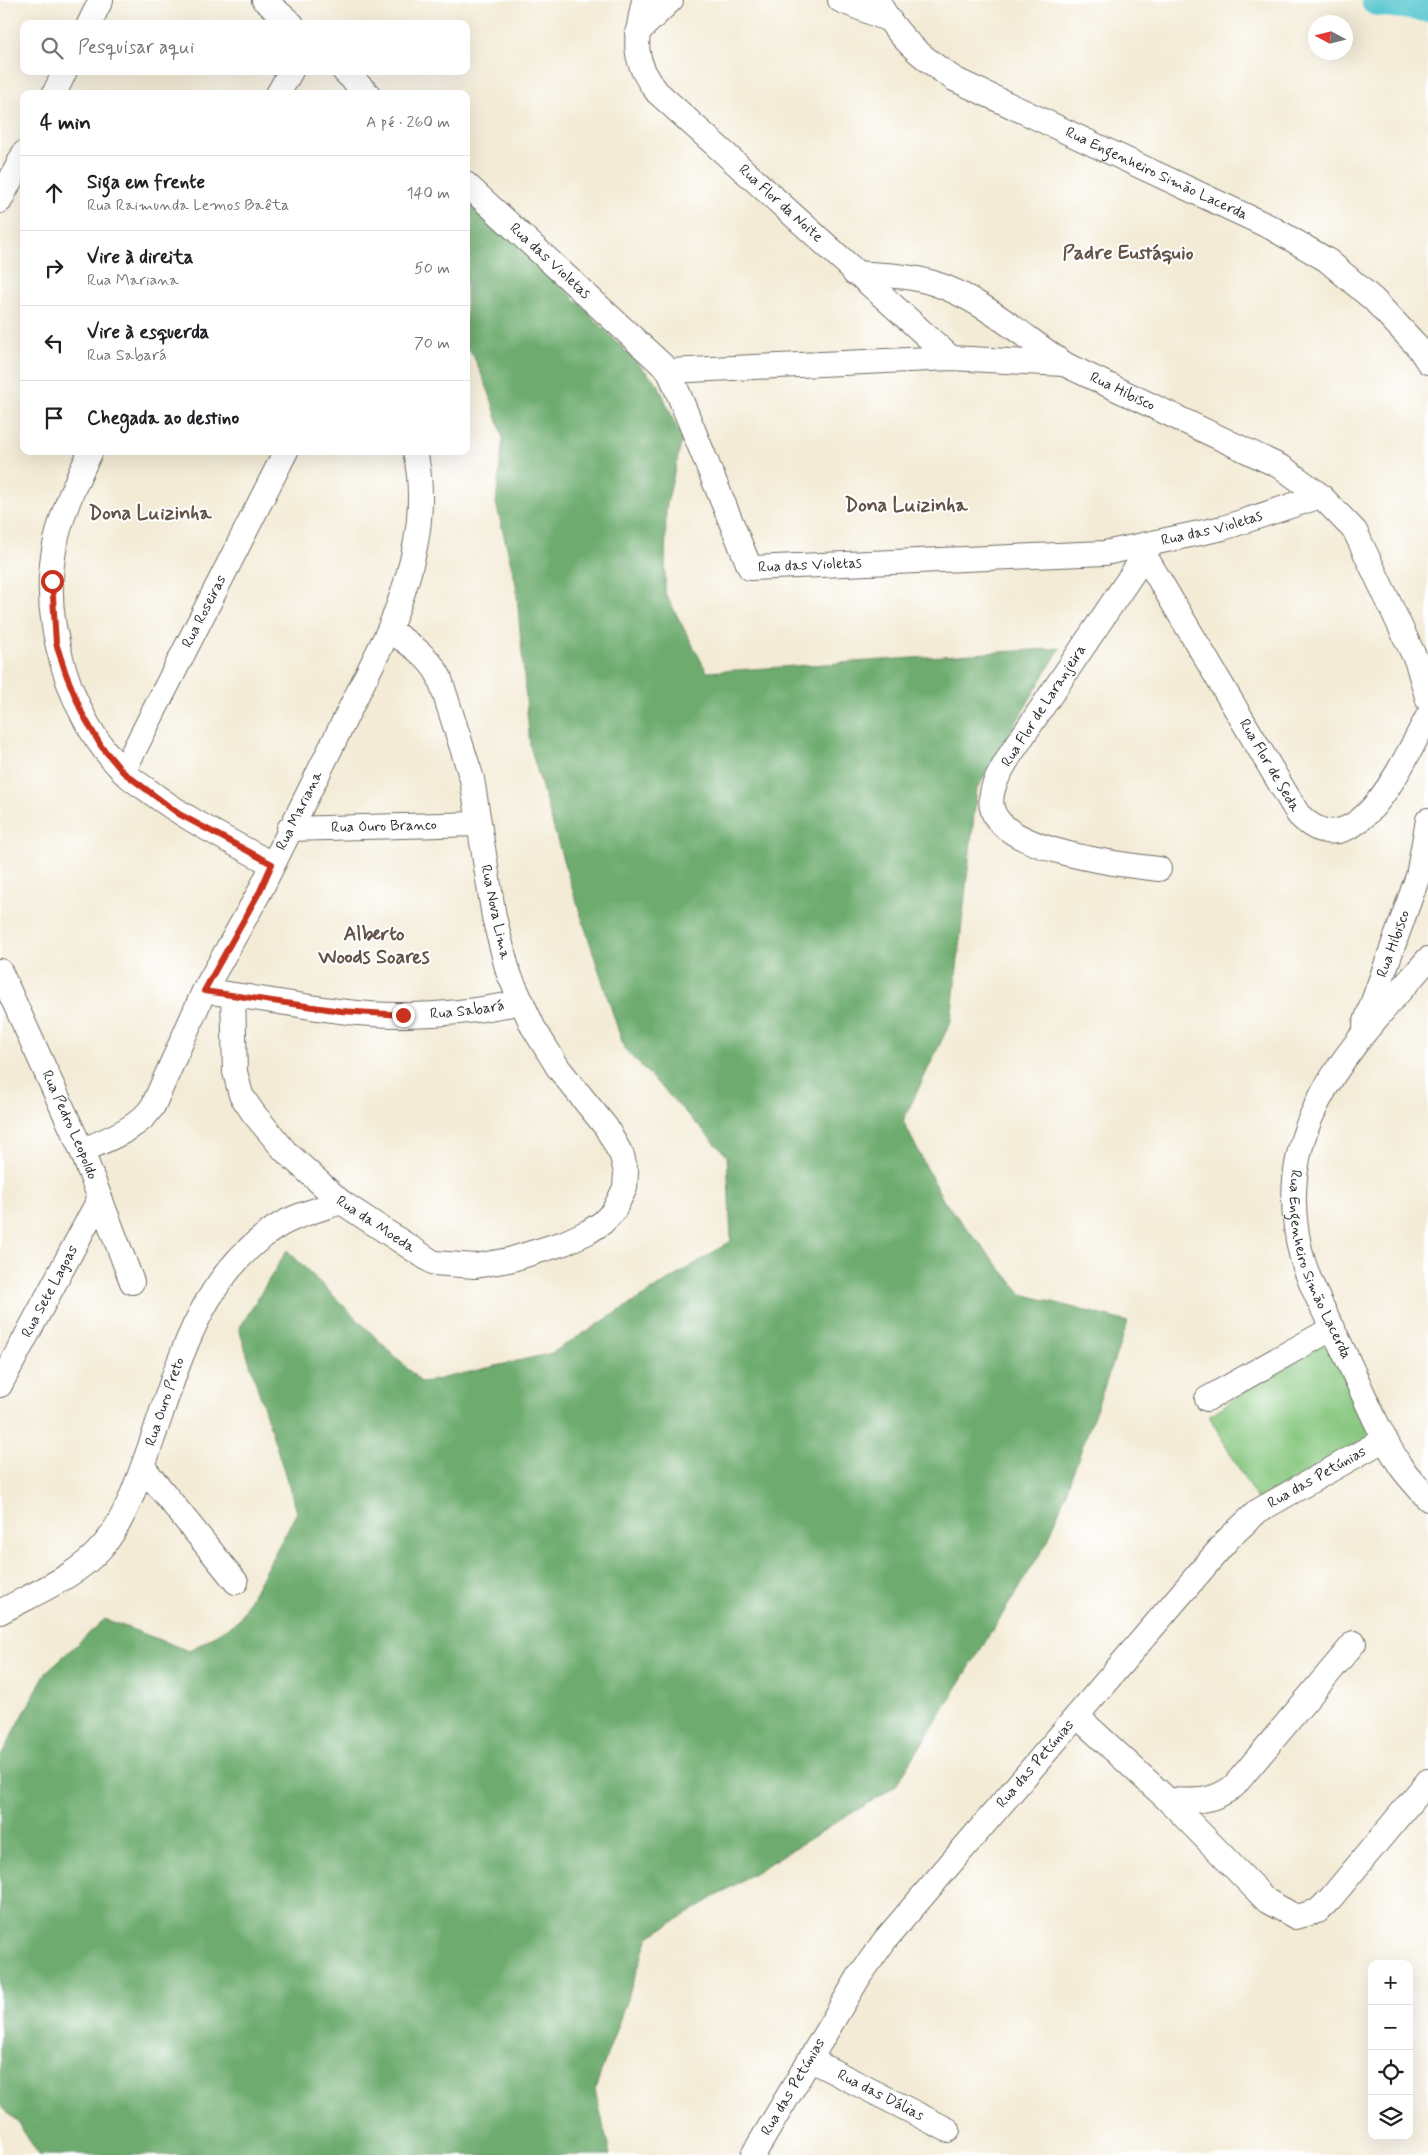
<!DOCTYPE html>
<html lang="pt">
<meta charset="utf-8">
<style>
body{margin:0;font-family:Mynerve,sans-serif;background:#f2f2f2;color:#202124}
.controls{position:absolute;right:15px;bottom:15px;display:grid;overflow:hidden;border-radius:10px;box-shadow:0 5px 20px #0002}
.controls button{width:45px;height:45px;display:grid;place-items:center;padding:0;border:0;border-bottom:1px solid #e0e0e0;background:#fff;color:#202124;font:25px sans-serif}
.compass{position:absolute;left:1308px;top:15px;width:45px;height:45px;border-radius:50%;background:#fff;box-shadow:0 5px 20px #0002;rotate:277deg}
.stop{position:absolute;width:15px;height:15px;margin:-11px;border:4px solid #c8321e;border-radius:50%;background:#fff}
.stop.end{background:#c8321e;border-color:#fff;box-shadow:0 1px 5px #0008}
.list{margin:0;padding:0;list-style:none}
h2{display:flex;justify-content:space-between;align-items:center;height:65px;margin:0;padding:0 20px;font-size:21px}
h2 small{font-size:16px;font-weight:400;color:#757577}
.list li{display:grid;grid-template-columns:32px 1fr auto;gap:15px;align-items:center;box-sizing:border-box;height:75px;padding:0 20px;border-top:1px solid #e0e0e0}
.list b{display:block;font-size:19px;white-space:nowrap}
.list p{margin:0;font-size:16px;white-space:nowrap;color:#757577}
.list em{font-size:16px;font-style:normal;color:#757577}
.icon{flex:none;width:28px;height:28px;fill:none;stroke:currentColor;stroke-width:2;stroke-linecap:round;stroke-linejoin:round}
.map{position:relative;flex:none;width:1428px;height:2155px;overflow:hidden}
.search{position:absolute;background:#fff;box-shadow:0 5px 20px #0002;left:20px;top:20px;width:450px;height:55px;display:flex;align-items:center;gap:12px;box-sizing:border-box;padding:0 18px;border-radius:10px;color:#757577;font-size:19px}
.panel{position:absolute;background:#fff;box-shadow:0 5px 20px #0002;left:20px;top:90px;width:450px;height:365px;border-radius:10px}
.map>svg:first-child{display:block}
.green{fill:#87c77f;stroke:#597955}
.forest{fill:#6dac6e;stroke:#4c6c4c}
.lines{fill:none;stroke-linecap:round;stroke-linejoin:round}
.river{stroke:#5bc8d2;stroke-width:32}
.minor-casing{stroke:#716e66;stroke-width:26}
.minor{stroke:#fff;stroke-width:24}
.route{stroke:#c8321e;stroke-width:6}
.labels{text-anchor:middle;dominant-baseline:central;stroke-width:4;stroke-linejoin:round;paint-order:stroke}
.street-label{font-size:15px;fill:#2b2b2b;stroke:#fff}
.district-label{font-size:20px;font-weight:bold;fill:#635347;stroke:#fff}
</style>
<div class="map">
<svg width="1428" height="2155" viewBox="0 0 1428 2155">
<rect width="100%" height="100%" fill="#fff"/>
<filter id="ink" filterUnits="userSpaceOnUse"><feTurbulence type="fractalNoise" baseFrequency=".02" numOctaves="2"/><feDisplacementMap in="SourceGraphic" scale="10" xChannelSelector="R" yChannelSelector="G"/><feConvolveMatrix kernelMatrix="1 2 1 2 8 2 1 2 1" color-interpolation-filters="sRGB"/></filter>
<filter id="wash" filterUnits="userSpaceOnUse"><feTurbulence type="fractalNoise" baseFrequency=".0096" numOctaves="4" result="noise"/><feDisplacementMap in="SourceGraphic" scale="20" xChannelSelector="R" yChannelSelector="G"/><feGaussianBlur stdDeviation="1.12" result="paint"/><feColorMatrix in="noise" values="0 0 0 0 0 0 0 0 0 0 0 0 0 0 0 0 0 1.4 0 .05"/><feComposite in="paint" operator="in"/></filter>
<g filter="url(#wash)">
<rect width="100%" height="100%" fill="#f3ebd5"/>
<!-- green -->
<path class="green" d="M1324 1338 1372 1436 1257 1500 1209 1416Z"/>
<!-- forest -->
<path class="forest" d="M466 197 532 255 658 384 682 440 666 508 665 593 707 672 1060 648 977 789 951 1021 903 1121 943 1200 1022 1294 1128 1322 1048 1541 895 1787 649 1937 595 2089 610 2155H39L16 2120 0 2105V1758L46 1672 105 1619 189 1651 238 1621 297 1512 239 1329 287 1250 422 1383 552 1353 731 1241 727 1156 624 1048 563 860 530 746 516 584 496 503 503 438 489 392 473 355 466 346Z"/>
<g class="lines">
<!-- river -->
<path class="river" d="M1377 0 1428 6"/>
</g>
</g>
<g filter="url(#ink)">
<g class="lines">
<!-- minor casing -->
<g class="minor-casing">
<g id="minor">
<path d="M264 0 292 24"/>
<path id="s1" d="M644 0C636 41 630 57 657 92L951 358"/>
<path d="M840 0 887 19"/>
<path id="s2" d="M877 0C897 37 920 56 954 79L1272 228 1327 260 1374 300 1419 348 1428 362"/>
<path d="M89 24 101 0"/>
<path d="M637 33 671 0"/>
<path d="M344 71 368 94"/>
<path d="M54 94 65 71"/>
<path d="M278 94 291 71"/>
<path id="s3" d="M466 184 669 371 750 568 1105 553 1223 528 1321 496"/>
<path d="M0 201 24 153"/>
<path d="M854 273C880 275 908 275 933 283 979 297 1023 336 1063 363"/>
<path id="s4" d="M669 371 951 358 1064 364 1283 468 1321 496 1355 531 1417 662 1428 700"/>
<path d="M91 451C75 483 61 514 54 550 41 622 70 718 122 770 129 778 140 785 149 791 187 820 230 841 272 864"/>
<path id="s5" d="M1140 547 1298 814C1356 876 1405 757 1428 716"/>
<path d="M1145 555 1010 755C1001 771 988 789 992 808 1001 851 1123 865 1159 869"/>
<path id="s6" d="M123 772 286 451"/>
<path id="s7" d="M289 829 478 824"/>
<path id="s8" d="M1428 959C1351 1048 1269 1125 1301 1254 1308 1283 1329 1320 1342 1348 1361 1387 1377 1430 1401 1467 1409 1478 1419 1488 1428 1499"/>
<path id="s9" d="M0 971 82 1151 132 1282"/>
<path id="s10" d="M218 993C279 1000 342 1016 404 1015 443 1015 483 1010 522 1002"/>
<path id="s11" d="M233 995 235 1072 241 1095 254 1114 285 1151 341 1202 434 1263 475 1266 509 1260 564 1243 588 1232 602 1223 613 1212 625 1188 626 1172 622 1156 606 1127 559 1069 533 1027 508 972 494 917 472 779 439 676C428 655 408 643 389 630"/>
<path id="s12" d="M1365 1024 1418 876 1428 820"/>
<path id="s13" d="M82 1151C107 1139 137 1130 153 1106L204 991 260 891 389 630C412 573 429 513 415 451"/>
<path id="s14" d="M0 1385 100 1198"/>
<path d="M1207 1399 1333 1328"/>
<path d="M143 1467 236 1582"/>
<path id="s15" d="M0 1612C33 1594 78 1576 102 1547 124 1522 137 1483 148 1452 176 1373 196 1284 268 1233 288 1217 317 1210 341 1202"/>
<path d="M1077 1716 1168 1800 1267 1901 1296 1917 1318 1911 1330 1899 1428 1781"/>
<path d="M1168 1800C1195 1801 1212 1803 1234 1786L1354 1643"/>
<path id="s16" d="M811 2060 948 2130"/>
<path id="s17" d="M753 2155 860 1975 885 1940 1229 1538 1258 1511 1385 1439"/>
</g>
</g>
<!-- minor -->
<use href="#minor" class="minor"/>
</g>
</g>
<g class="lines" filter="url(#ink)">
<!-- route -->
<path class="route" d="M52 581 56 643 66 674 82 713 101 746 123 772 179 814 272 864 260 891 204 991 341 1011 403 1015"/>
</g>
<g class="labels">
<!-- street labels -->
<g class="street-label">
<text stroke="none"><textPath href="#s2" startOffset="335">Rua Engenheiro Simão Lacerda</textPath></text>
<text stroke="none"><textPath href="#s1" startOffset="264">Rua Flor da Noite</textPath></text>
<text stroke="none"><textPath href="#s3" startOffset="114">Rua das Violetas</textPath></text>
<text stroke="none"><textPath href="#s4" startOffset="460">Rua Hibisco</textPath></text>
<text stroke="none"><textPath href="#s3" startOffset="954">Rua das Violetas</textPath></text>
<text stroke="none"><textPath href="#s3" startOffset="549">Rua das Violetas</textPath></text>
<text stroke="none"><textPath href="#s6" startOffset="180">Rua Roseiras</textPath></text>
<text transform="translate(1044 706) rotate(-57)">Rua Flor de Laranjeira</text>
<text stroke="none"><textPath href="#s5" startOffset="254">Rua Flor de Seda</textPath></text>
<text stroke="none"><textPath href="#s13" startOffset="415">Rua Mariana</textPath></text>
<text stroke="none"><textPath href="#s7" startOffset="95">Rua Ouro Branco</textPath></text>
<text transform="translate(495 912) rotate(78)">Rua Nova Lima</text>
<text stroke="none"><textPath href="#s12" startOffset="85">Rua Hibisco</textPath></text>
<text stroke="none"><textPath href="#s10" startOffset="251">Rua Sabará</textPath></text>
<text stroke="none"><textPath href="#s9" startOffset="169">Rua Pedro Leopoldo</textPath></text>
<text stroke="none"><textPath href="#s11" startOffset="289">Rua da Moeda</textPath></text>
<text stroke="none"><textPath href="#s8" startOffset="352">Rua Engenheiro Simão Lacerda</textPath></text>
<text stroke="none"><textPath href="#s14" startOffset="106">Rua Sete Lagoas</textPath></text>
<text stroke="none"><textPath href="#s15" startOffset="281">Rua Ouro Preto</textPath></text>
<text stroke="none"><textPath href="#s17" startOffset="889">Rua das Petúnias</textPath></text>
<text stroke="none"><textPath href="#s17" startOffset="484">Rua das Petúnias</textPath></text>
<text stroke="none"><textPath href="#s17" startOffset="79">Rua das Petúnias</textPath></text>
<text stroke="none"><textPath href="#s16" startOffset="78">Rua das Dálias</textPath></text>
</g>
<!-- district labels -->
<g class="district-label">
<text x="1128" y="253">Padre Eustáquio</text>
<text x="906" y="505">Dona Luizinha</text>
<text x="150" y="513">Dona Luizinha</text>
<text x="374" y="934">Alberto<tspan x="374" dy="23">Woods Soares</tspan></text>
</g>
</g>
</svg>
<div class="controls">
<button>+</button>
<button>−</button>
<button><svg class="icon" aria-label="locate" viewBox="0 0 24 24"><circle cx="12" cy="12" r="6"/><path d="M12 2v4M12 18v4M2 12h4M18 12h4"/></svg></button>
<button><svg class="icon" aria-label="layers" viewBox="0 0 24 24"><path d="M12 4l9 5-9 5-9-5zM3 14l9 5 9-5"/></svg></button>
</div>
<svg class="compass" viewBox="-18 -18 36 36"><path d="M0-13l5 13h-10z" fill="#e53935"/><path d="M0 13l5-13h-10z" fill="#757577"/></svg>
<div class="stop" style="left:52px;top:581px"></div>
<div class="stop end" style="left:403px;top:1015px"></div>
<div class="search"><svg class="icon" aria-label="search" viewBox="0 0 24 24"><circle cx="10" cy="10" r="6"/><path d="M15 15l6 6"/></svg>Pesquisar aqui</div>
<section class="panel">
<h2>4 min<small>A pé · 260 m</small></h2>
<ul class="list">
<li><svg class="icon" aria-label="ahead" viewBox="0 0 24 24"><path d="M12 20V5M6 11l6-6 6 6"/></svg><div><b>Siga em frente</b><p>Rua Raimunda Lemos Baêta</p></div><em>140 m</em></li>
<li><svg class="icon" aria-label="right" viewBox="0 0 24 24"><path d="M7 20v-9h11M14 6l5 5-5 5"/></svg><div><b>Vire à direita</b><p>Rua Mariana</p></div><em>50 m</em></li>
<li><svg class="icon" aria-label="left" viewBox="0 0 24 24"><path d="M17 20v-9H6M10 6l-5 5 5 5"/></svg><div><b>Vire à esquerda</b><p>Rua Sabará</p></div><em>70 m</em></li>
<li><svg class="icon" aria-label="arrive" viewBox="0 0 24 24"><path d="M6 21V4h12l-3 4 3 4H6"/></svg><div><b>Chegada ao destino</b></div></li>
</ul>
</section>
</div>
